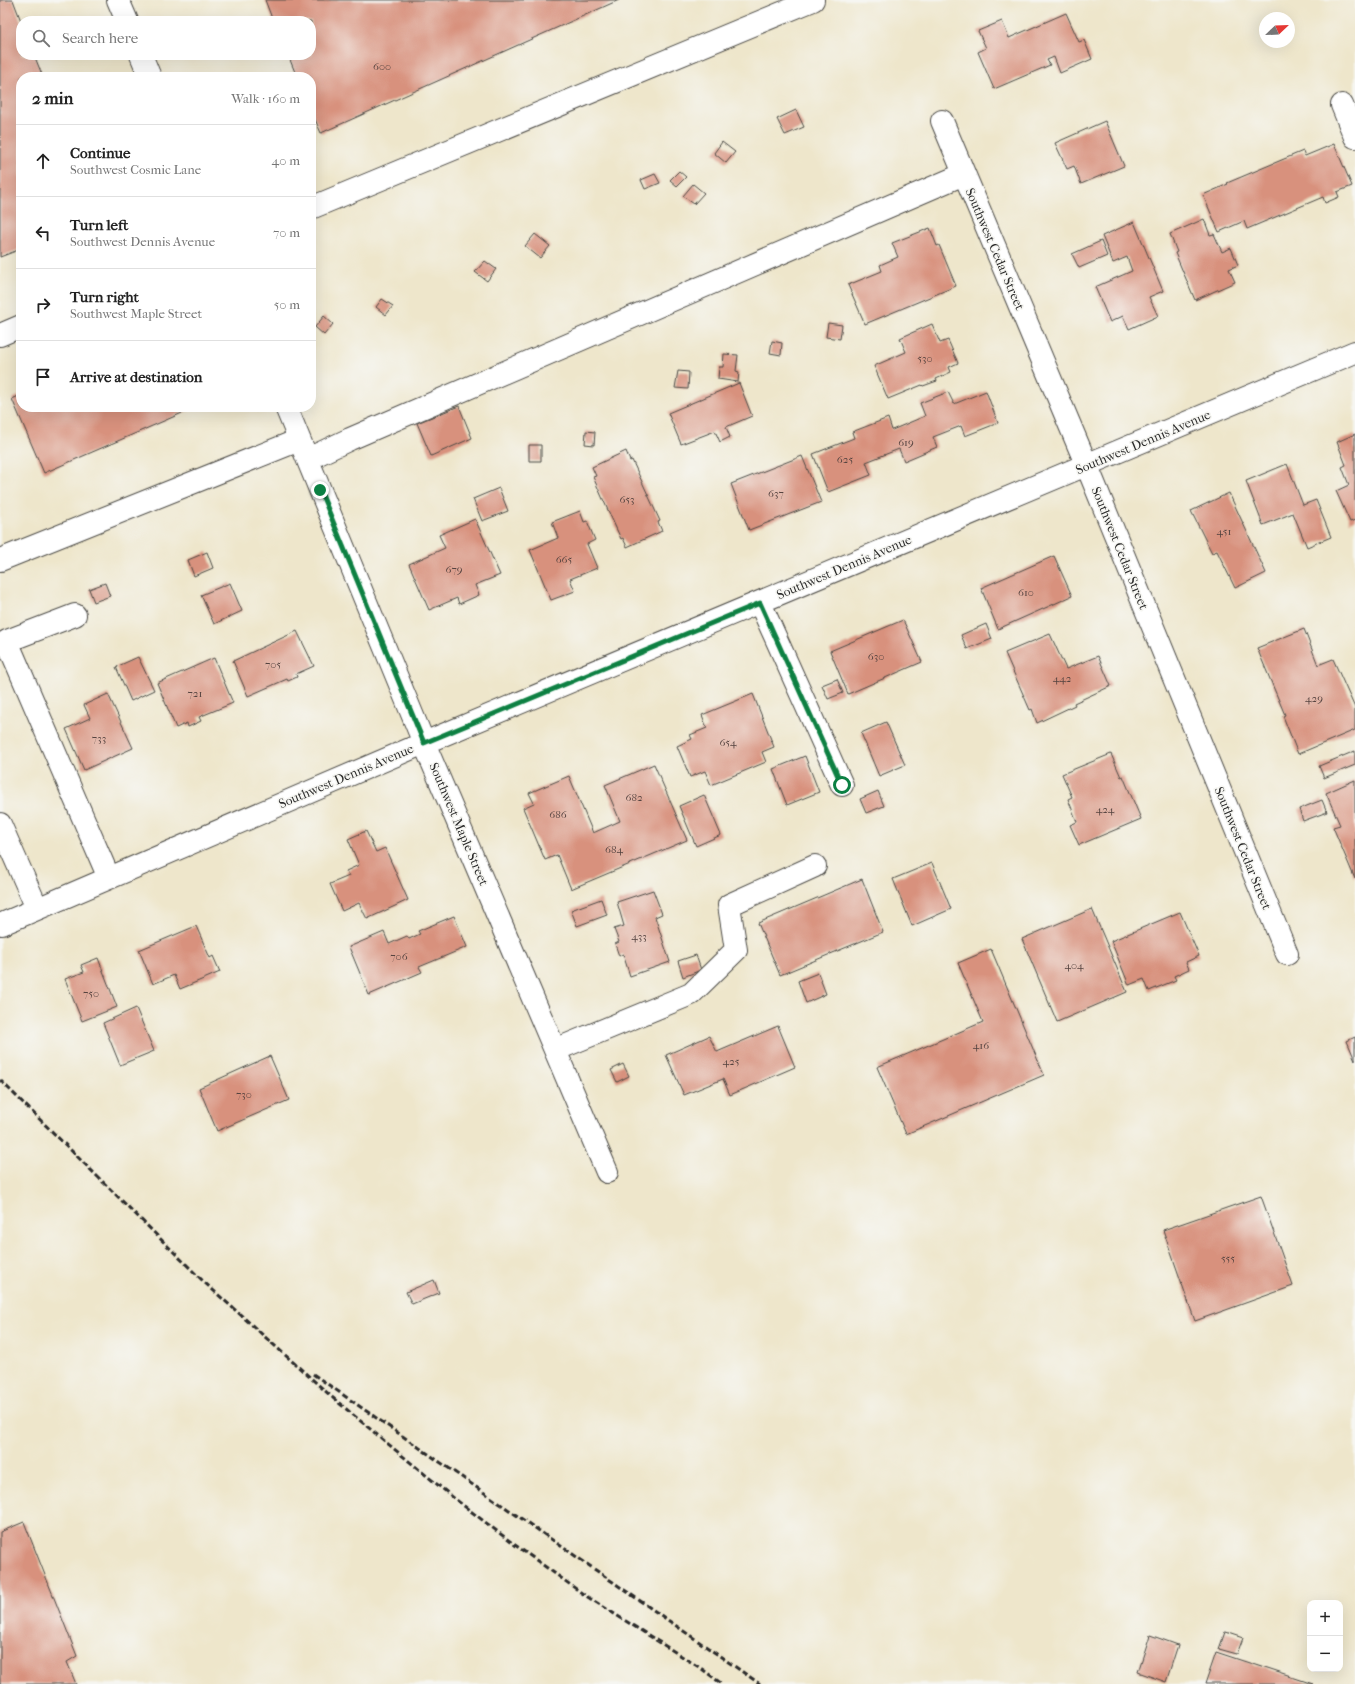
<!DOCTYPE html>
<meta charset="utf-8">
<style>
body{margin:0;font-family:"IM FELL French Canon",serif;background:#f6f6f6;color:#222}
.controls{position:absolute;right:12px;bottom:12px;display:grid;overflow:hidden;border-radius:8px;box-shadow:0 4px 16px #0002}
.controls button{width:36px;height:36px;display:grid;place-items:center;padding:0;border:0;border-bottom:1px solid #e0e0e0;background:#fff;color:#222;font:20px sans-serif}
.compass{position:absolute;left:1259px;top:12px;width:36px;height:36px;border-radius:50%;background:#fff;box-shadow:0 4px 16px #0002;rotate:67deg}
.stop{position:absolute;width:12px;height:12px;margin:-9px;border:3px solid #0b8043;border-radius:50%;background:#fff}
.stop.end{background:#0b8043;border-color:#fff;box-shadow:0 1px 4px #0008}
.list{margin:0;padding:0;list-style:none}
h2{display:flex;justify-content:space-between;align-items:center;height:52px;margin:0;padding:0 16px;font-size:17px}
h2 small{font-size:13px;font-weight:400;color:#767676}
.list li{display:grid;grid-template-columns:26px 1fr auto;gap:12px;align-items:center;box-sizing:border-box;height:72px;padding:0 16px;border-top:1px solid #e0e0e0}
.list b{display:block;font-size:15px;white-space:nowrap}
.list p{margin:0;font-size:13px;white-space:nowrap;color:#767676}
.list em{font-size:13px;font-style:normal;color:#767676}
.icon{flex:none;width:22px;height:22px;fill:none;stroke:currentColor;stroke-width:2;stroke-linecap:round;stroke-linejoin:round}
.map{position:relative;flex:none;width:1355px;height:1684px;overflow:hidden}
.search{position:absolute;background:#fff;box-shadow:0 4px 16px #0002;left:16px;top:16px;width:300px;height:44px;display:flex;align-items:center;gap:10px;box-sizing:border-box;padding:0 14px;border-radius:16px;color:#767676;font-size:15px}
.panel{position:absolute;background:#fff;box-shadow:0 4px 16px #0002;left:16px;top:72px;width:300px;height:340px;border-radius:16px}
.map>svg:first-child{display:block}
.building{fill:#d8917d}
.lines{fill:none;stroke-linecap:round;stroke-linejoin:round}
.minor-casing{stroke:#484743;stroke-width:24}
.minor{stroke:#fff;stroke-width:22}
.rail{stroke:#2b2b2b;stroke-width:3;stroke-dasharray:6 3;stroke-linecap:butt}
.route{stroke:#0b8043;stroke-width:5}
.labels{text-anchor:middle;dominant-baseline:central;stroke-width:3;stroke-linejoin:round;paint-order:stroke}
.number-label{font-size:11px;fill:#564440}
.street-label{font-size:13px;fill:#2b2b2b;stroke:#f6f6f2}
</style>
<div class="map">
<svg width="1355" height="1684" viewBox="0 0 1355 1684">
<rect width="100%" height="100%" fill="#f6f6f2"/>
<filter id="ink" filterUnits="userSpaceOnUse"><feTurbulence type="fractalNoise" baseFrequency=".025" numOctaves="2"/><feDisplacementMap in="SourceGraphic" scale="8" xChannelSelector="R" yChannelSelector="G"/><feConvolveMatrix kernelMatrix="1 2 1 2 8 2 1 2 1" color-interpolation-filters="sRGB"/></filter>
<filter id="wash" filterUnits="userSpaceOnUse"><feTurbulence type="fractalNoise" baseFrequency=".012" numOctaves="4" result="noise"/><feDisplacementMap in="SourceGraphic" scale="16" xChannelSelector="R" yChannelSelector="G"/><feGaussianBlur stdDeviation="0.9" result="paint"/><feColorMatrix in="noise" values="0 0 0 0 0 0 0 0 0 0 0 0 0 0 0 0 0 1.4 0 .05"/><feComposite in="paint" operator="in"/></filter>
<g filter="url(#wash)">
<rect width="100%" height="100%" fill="#eee6cb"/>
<g id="blocks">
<!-- building -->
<path class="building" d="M0 0H13L21 21V55H34L43 77H21V249L0 257Z
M265 0H619L321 133 311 110V77H297L288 55H311V21H273Z
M1066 13 1079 42 1084 40 1092 59 1060 73 1054 57 1047 60 1050 65 994 89 978 52 986 48 978 31 1002 21 1009 38Z
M796 110 804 127 785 135 777 119Z
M1105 121 1124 166 1081 184 1074 166 1067 169 1055 143Z
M722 142 735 152 726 163 714 153Z
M1334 144 1352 186 1337 192 1339 197 1325 203 1323 197 1247 229 1244 221 1219 232 1203 195 1228 184 1227 183 1303 151 1305 156Z
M679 171 686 177 677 186 670 180Z
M655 174 660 183 645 189 641 180Z
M693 184 704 193 694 204 683 196Z
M1204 219 1210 235 1214 234 1222 252 1231 248 1238 265 1229 269 1235 282 1195 300 1175 253 1177 252 1170 234Z
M1134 222 1163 291 1149 297 1158 316 1129 329 1123 316 1110 322 1095 287 1132 271 1127 257 1113 263 1102 236Z
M930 228 937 246 939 245 956 286 865 324 848 285 882 271 880 265 898 257 892 243Z
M535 234 550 246 540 258 525 246Z
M1101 241 1107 256 1079 268 1072 254Z
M485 261 496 269 487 281 475 272Z
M382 299 393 306 386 315 376 307Z
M324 316 333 324 324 335 315 327Z
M828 323 842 325 840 339 826 337Z
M932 324 940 343 948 340 958 363 949 367 951 372 936 379 937 381 923 386 922 385 888 399 874 366 906 352 900 338Z
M772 341 782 343 781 355 770 353Z
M724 354 738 355 736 371 739 372 738 382 718 379 719 367H723Z
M678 371 689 372 688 389 675 388Z
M739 383 752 416 726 427 730 437 720 442 715 431 681 444 668 413Z
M986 391 998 423 965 436 961 426 933 437 937 447 904 461 899 449 866 462 871 475 828 492 813 454 854 438 852 432 888 418 892 430 925 416 920 403 948 392 954 404Z
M21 395V407H196L44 473 12 399Z
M459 406 472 438 431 456 417 423Z
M586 431 595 432 594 445 585 444Z
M1355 434V520L1350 522 1336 491 1349 485 1342 467 1346 465 1337 442Z
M529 445H541V461H529Z
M626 451 630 461 632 460 660 521 658 522 662 531 627 547 623 538 621 539 593 477 596 476 592 467Z
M802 456 821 502 749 530 731 484Z
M1287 464 1303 505 1316 500 1331 537 1307 547 1293 513 1263 525 1246 481Z
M499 488 508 511 482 521 473 499Z
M1229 493 1266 573 1235 588 1217 551 1212 553 1191 511Z
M580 511 584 522 587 521 595 540 587 544 597 568 570 579 575 591 551 600 530 550 558 538 552 522Z
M475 519 500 575 475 585 479 595 459 604 457 598 429 610 409 564 445 548 439 535Z
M207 552 213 568 194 576 188 560Z
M1054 556 1072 596 998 629 981 588Z
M105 583 110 596 94 602 89 589Z
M230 583 242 611 214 624 201 595Z
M903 620 922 662 848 694 830 651Z
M986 624 992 639 967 649 961 635Z
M1304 629 1318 665 1333 659 1355 708V730L1298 754 1283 716 1285 715 1257 648Z
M297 631 314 666 296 674 297 677 288 681 287 679 248 696 233 661Z
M1050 634 1066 669 1098 656 1111 686 1074 703 1075 705 1037 723 1032 709 1030 710 1005 653Z
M138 657 154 690 131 701 116 667Z
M214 658 233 703 199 717 201 721 188 727 187 723 176 728 157 683Z
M837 679 843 693 828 699 822 685Z
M108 694 133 748 84 770 66 729 90 718 84 705Z
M753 694 774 747 762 752 766 762 711 785 705 771 690 777 677 746 692 739 690 735 707 728 702 715Z
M886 722 905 765 879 776 861 733Z
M1355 751V765L1324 778 1319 766Z
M1111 754 1121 777 1123 776 1141 819 1079 845 1070 825 1077 822 1068 799 1072 797 1062 774Z
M805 756 819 792 787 805 773 769Z
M654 764 687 840 571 889 557 855 545 860 523 808 534 803 529 793 569 776 593 833 620 821 605 785Z
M1355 780V879L1333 827 1340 825 1326 793Z
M878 791 884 806 866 813 860 799Z
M704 795 721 835 696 846 679 806Z
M1322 800 1327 812 1303 821 1299 809Z
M366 831 376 852 385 848 408 900 367 919 359 903 342 911 330 884 349 876 346 871 359 865 348 839Z
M932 863 951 909 912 926 893 879Z
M862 879 883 932 780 975 758 923Z
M653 890 662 914 655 917 670 962 630 976 623 954 619 956 615 944 619 942 614 929 624 926 617 902Z
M601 899 607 915 577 926 571 910Z
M1092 909 1127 992 1057 1022 1022 939Z
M1180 912 1199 956 1186 962 1189 969 1174 976 1176 980 1149 991 1144 979 1129 985 1111 941Z
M454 916 467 947 419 967 422 972 369 995 349 947 384 932 389 944 407 936 409 939 420 934 418 931Z
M196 926 210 958 213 956 220 972 180 989 174 975 153 984 139 950Z
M991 949 1044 1075 906 1134 877 1067 983 1022 958 963Z
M696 955 701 970 683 977 678 961Z
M98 958 117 1007 82 1021 65 979 84 972 81 965Z
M818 973 826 994 806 1003 798 981Z
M136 1008 154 1051 120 1065 103 1023Z
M778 1026 795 1067 730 1095 723 1079 684 1095 666 1055 709 1036 717 1052Z
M1355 1037V1060L1347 1041Z
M270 1056 289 1100 217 1131 199 1088Z
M623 1064 629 1076 617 1082 611 1070Z
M1261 1196 1293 1286 1195 1321 1163 1230Z
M434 1280 439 1293 412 1304 406 1292Z
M24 1522 77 1656 67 1662 76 1684H0V1532Z
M1225 1632 1243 1638 1237 1654 1219 1649Z
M1150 1635 1178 1645 1166 1682 1138 1672Z
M1216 1652 1313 1684H1205Z"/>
</g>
</g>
<g filter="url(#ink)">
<use href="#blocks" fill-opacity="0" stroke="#484743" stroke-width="1"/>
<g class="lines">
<!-- minor casing -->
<g class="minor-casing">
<path id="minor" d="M118 0 127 21
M141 55 150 77
M1342 105 1355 137
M942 121 1087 466 1287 954
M311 208 813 0
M0 335 21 326
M286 407 424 743 607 1172
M308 459 350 439 964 174
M0 560 299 440
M760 603 842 785
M75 615 7 641 109 878
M0 824 37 908
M2 924 424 743 1355 352
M555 1050 691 994 736 950 729 905 815 866"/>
</g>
<!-- minor -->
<use href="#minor" class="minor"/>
<!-- rail -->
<path class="rail" d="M0 1080 204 1282 333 1398 399 1453 455 1499 515 1545 586 1596 702 1669 722 1684
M313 1374 760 1684"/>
</g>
</g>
<g class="lines" filter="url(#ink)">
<!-- route -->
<path class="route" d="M320 490 424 743 760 603 842 785"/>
</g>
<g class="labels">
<!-- number labels -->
<g class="number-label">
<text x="382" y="66">600</text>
<text x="925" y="358">530</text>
<text x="906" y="442">619</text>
<text x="845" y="459">625</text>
<text x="776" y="493">637</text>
<text x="627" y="499">653</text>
<text x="1224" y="531">451</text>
<text x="564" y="559">665</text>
<text x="454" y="569">679</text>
<text x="1026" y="592">610</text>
<text x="876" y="656">630</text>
<text x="273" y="664">705</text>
<text x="1062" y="678">442</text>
<text x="195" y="693">721</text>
<text x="1314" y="698">429</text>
<text x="99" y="738">733</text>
<text x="728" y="742">654</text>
<text x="634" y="797">682</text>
<text x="1105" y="809">424</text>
<text x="558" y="814">686</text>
<text x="614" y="849">684</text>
<text x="639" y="936">433</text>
<text x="399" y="956">706</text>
<text x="1074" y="965">404</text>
<text x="91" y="993">750</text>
<text x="981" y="1045">416</text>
<text x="731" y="1061">425</text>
<text x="244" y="1094">730</text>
<text x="1228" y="1258">555</text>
</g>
<!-- street labels -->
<g class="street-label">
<text transform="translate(995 249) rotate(67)">Southwest Cedar Street</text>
<text transform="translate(1143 442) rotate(-23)">Southwest Dennis Avenue</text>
<text transform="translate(1120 548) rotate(68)">Southwest Cedar Street</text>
<text transform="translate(844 567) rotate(-23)">Southwest Dennis Avenue</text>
<text transform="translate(346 776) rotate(-23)">Southwest Dennis Avenue</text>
<text transform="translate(459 824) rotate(67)">Southwest Maple Street</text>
<text transform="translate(1243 848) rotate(68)">Southwest Cedar Street</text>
</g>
</g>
</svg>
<div class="controls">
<button>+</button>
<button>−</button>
</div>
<svg class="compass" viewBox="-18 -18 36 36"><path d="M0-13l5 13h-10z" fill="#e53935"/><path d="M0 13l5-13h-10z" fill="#767676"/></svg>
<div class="stop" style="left:842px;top:785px"></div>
<div class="stop end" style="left:320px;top:490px"></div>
<div class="search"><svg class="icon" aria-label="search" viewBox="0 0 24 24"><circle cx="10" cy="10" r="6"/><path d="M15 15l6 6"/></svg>Search here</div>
<section class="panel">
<h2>2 min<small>Walk · 160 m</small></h2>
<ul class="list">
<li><svg class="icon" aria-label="ahead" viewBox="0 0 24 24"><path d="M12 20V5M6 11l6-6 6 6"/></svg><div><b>Continue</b><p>Southwest Cosmic Lane</p></div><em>40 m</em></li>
<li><svg class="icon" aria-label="left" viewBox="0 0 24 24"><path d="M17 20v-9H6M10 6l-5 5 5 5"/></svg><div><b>Turn left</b><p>Southwest Dennis Avenue</p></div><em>70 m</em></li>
<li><svg class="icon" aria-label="right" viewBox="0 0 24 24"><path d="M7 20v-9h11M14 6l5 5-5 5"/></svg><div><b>Turn right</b><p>Southwest Maple Street</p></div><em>50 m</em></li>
<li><svg class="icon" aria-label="arrive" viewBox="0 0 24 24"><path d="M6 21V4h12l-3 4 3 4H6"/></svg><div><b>Arrive at destination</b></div></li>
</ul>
</section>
</div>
